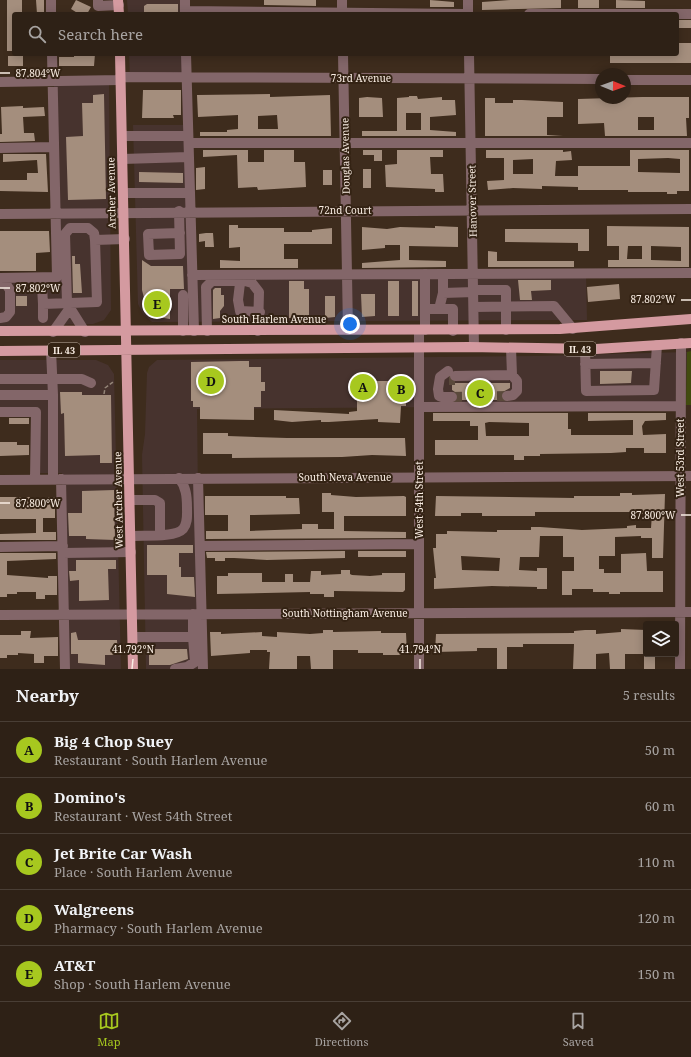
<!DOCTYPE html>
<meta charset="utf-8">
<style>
body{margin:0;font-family:"Noto Serif",serif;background:#36291f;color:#f1f3f6}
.controls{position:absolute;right:12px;bottom:12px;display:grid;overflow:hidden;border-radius:4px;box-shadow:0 2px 10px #0003}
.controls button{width:36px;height:36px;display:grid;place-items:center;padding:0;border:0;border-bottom:1px solid #493e35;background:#2e2116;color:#f1f3f6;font:20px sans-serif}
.compass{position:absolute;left:595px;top:68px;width:36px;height:36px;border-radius:50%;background:#2e2116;box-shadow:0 2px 10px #0003;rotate:91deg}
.you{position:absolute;left:350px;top:324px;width:14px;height:14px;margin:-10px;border:3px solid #fff;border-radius:50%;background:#1a73e8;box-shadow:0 0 0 6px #1a73e833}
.badge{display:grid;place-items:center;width:26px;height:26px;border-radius:50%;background:#a7c81f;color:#111;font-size:13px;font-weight:700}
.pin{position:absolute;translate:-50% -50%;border:2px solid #fff;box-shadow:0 1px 4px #0006}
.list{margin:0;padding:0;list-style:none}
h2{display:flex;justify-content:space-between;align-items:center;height:52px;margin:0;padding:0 16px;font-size:17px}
h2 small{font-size:13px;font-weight:400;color:#a7a3a1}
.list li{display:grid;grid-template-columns:26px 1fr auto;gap:12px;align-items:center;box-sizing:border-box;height:56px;padding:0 16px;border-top:1px solid #493e35}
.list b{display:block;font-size:15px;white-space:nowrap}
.list p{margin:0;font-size:13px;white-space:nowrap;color:#a7a3a1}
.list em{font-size:13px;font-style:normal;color:#a7a3a1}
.icon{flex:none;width:22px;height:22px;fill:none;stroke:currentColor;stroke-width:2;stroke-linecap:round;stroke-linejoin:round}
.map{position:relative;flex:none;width:691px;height:669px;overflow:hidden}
.search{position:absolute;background:#2e2116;box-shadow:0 2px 10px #0003;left:12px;right:12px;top:12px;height:44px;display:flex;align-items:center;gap:10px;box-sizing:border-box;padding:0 14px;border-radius:4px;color:#a7a3a1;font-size:15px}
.sheet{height:332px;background:#2e2116}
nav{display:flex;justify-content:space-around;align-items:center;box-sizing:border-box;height:56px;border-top:1px solid #493e35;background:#2e2116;font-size:11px;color:#a7a3a1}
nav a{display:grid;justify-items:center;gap:2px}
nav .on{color:#a7c81f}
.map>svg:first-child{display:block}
.commercial{fill:#47332e}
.green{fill:#424b0f}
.building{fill:#a48e7d;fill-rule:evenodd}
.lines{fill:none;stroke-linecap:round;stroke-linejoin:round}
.minor-tunnel{stroke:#5a493b;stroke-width:10;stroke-dasharray:10 5;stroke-linecap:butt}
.path{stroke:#948578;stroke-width:1.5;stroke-dasharray:4 2;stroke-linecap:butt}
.minor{stroke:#836669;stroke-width:10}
.major{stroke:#d49aa0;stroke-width:10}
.ticks{fill:none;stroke:#f9ede3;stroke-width:1.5}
.labels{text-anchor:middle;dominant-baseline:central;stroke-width:4;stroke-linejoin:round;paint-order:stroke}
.shield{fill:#342314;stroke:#beb0a5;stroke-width:1}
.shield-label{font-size:9px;font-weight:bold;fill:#f9ede3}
.street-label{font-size:10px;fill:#f9ede3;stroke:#342314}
.ticks-label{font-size:10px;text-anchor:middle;fill:#f9ede3;stroke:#342314;stroke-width:4;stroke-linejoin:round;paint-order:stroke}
</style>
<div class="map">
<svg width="691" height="669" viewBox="0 0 691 669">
<rect width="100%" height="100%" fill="#3e2c1d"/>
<!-- commercial -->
<path class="commercial" d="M127 0H185V14H128Z
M129 54H187V78H130Z
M109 82 111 310 104 320 93 324 0 326V278L57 277 54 83Z
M133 125H187L192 276 586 274 587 320 152 322 143 314 138 304Z
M687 352 686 405 197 409 200 669H146L142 455 145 434 147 373 149 367 157 360 537 356Z
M0 360H96L108 365 114 374 121 669H64L62 473H38V408L0 409Z"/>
<!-- green -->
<path class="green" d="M691 351V405H686L687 352Z"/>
<!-- building -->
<path class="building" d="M7 0H22V14H14V51H7Z
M36 0H44V14H37Z
M76 0 91 7 87 14H79L71 9Z
M264 0H316V6L264 5Z
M430 0 454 2V7H430Z
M510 0H561V8L482 10V2Z
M578 0H599V8H578Z
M616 0 645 1V8H616Z
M147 4H178V14H144V6Z
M677 20H691V28H677Z
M677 43H691V63H610V54H677Z
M74 54H95L94 66H59V57H74Z
M8 56H23V66H8Z
M143 90H181V115H173L174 118H142Z
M104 94 106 199 68 200 66 137 83 136 82 103H93V95Z
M270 94V97L330 95 331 136H200V132H227V130L238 129V115L198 117 197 95ZM277 115 278 129H258V116Z
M409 96H417L418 99 442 97V100H455L456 115 430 117V130L456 132V136H362V131H397V98L409 97ZM406 113H421V130H406Z
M367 97 382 98 383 117H359V98Z
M642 97H689V118H686L687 136H605L604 123 578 124V99ZM638 117H654V130H638Z
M485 98H495V103H513V100H522L563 102V117H547V135L563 136H485Z
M23 106V108L44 107 45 116 23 117 24 133H34L35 141 0 142V134H2L1 107Z
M203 150H248V162H264V150H294V162H305L306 187 258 190 257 187 238 188 237 155 203 157Z
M363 150H382V161H374V155H363Z
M397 150H443V157H430L431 174H443L444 192H435V189L386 187 385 165 397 164Z
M486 150H563V152L571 151 572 160 556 161 555 176H578V166H630V150H689V191H677V194H667V192H628V190H578V187L542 186V189L513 188 488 190 487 181 504 180V158H486ZM668 158 680 159V173L638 172V159ZM533 159V174H513V160Z
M3 154H46L48 192 0 191V180H27V173H38L37 160 3 162Z
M205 167V189L196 190V168Z
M363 169H371V188H363Z
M323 170H332V185H323Z
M139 172 183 173V183L139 182Z
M229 225H238V228H284V232H312V230L332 228V244H284V259H298V268H220V260L240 261V247L229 248Z
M435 226 458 227V247L409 246V260L446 261V267L362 268V263L400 260V245H385V248L362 250V227L387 229 400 227 435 228Z
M607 226 689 227V267H608V260H619V246H607ZM628 246H642V259H627ZM651 246 681 247V261L651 260Z
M505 229H589V251H578V243L505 242Z
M0 231H49L50 252 36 253V271H0Z
M206 233H213L214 247H205V241L199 242V234Z
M488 251 497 252V261H574V267H488Z
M72 256H75V264H80L82 293H73Z
M142 260 151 266H183L184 289H170V319L158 317 146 306 142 290Z
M518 280H551V290L531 291 532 300H520Z
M289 281H304V289H309V318H289Z
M388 281H399V316H388Z
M412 281H418V316H412Z
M619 284 620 299 588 302 587 287Z
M215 288H221V295H224V306L220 311V318L213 319V290Z
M361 294H375V316L362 317Z
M16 296H27V306H16Z
M325 296H335V317L325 318Z
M240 361H249V367H261V382H265V391H261V407H254V420L200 419V407H193V401H191V362Z
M600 371H632L631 383 600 384Z
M449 379 455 383H510V388L501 393 502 400H458V394L452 390V384H449Z
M357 381H406V406H401L400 423 378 422V419L329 422H321V420L292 422 274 420V410L349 414V412L357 411Z
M60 392H82V395H111L112 463H100V455L65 456 64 413 61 414Z
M433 413H568V429H571V435H633V420L588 421V413H666V420L645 421 642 426 643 435 666 434V453H644V448H626V452L611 453 540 454V456H524V460H514V455H435V440H478V426H470V421H433ZM489 422 529 423V436H486L485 423Z
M9 418H29V424H9Z
M203 433H228V436L287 438H405L406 456 372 455 342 457 232 458V454H203Z
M0 442H17V445H29V455L0 456Z
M114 490 115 540 86 539V536H69L68 513H82V491Z
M322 493H331V495L356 497 404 496 406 497V516H344V531L406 532V538L206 539V531H228V515H205V496H286V498H299L300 514 250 515V531L302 529V524H318V529H334V512H322Z
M620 493H632V495L665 494 663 558H652V538H641V536L615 537V556H599V569H604V573H621V554L646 553 647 571H663V592H620V594H609V592H593V589H572V595H562V571H574V557H563V536H540L539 557H520L519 570 537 571V568H547V589H537V587L492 586 434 589V578H436L433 548H436V534H447V531L497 532V530H531V527H540L582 530 627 528V526L636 525V528H651L652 514H638V512H535V516H482V513H461V516H435L436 496 574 498V496H620ZM461 556 500 558 499 571 462 570Z
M0 497H30V500H48V497H55V518H43V532H56V540H0V534L36 533V519H0Z
M147 545H193V553H179V567H181V577H194L195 597 167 594V575H147Z
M345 551V558L267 560 234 558H225V561H215V558H207L206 552Z
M358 551H406V557H358Z
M0 553H56V559L7 561V575L48 578V576H57V595H45V599H36V592H17V594H7V597H0Z
M76 560H116V569H108L109 600 79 601V580L70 581 69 571H76Z
M341 570H350V574L352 575 370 576 382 575V573H405V590L403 592 334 591V597H324V594H310V592L217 594V576H228V573H262V582H285V574H293V582H310L311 571H321V575L341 574Z
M621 629 646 630V654H655V669H644V654H625V669H610L609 653 596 654V669H573L574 644H523V647H507V669H497V648H477V651L435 652 436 634 574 633V631L585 630H596V634L621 632Z
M323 630H333V632L381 631V633H406L407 655H383V653H358V650H333V669H311L310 656H297V669H269L270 652H267V650H250V653L211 656 210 632H221V634L262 632V636L277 637V632L310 634 323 633Z
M21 631H31L30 638 58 637V656H44V663H34V654L18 653V655H7V658H0V635H21Z
M76 632 78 640H117L118 655H105V665L78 663V654H71V633Z
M149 649H187L188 659 170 665H149Z"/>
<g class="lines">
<!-- minor-tunnel -->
<path class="minor-tunnel" d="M449 380H455
M452 397 507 396"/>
<!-- path -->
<path class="path" d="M104 394 105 388 113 382"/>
<!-- minor -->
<path class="minor" d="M51 0V14
M98 0V6L119 5
M185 0V14
M342 0V14
M468 0V14
M185 11 464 14
M529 14H691
M186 54 194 331
M343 54 348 330
M469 54 474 347
M120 77 601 79
M625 80H691
M0 82 120 80
M122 136H188
M189 143H691
M0 148 54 147
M122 159 189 157
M123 193H190
M179 211 180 254 149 255 148 234 180 233
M0 214 691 209
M425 274V330
M192 275 691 273
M241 275 238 300 240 311 260 312
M0 278 57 277 52 54
M0 283 6 284 10 290V312L6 317 0 318
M42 286 43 304 97 302 95 240 125 239
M474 290H506V330
M443 293 474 292
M183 295V331
M67 303 65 234 70 228H88L94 233 95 240
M70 303V308L85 332
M43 304V318
M474 307 554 306 573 329
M425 309H439L443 293V274
M439 309H453V331
M419 330V669
M207 331 206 287 212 281H245L252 283 259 292 258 331
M53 332 70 308
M585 349 586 391 654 390 657 345
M51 350 53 395V479
M585 364 656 363
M448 371 440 377 438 389 439 396 442 397H452
M455 376 512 375 511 348
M0 379H82L91 383
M0 395H53
M507 396 513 395 517 391V381L512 375
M419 407 680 406
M0 412H36L35 479
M198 478 203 669
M61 479 65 669
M0 480 691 476
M130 500H155L160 503V535
M131 536C143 535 175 538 183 529 188 523 187 515 187 508 187 496 186 487 179 478
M200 546 419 544
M0 547 63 546
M63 553 131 552
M193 614V637
M0 615 691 612
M133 637H193L195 662 187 667 175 669
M680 669 681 343"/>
<!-- major -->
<path class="major" d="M118 0 119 14
M120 54 133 669
M0 331 560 329 691 319
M0 351 469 347 596 349 691 343"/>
</g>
<!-- ticks -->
<path class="ticks" d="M0 73H10M0 288H10M681 300H691M0 503H10M681 515H691M132 669 133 659M420 669V659"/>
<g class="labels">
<!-- shield labels -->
<g class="shield">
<rect x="564" y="342" width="32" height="14" rx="3"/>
<rect x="48" y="343" width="32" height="14" rx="3"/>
</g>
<g class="shield-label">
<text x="580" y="349">IL 43</text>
<text x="64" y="350">IL 43</text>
</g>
<!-- street labels -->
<g class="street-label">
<text x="361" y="78">73rd Avenue</text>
<text transform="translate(345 156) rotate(-91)">Douglas Avenue</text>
<text transform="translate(111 193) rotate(-91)">Archer Avenue</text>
<text transform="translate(472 201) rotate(-91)">Hanover Street</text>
<text x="345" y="210">72nd Court</text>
<text x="274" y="319">South Harlem Avenue</text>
<text transform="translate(680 458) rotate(-90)">West 53rd Street</text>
<text x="345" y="477">South Neva Avenue</text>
<text transform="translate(118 500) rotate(-91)">West Archer Avenue</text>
<text transform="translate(419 500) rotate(-90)">West 54th Street</text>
<text x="345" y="613">South Nottingham Avenue</text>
</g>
</g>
<g class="ticks-label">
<text x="38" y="77">87.804°W</text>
<text x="38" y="292">87.802°W</text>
<text x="653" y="303">87.802°W</text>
<text x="38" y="507">87.800°W</text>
<text x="653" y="519">87.800°W</text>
<text x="133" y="653">41.792°N</text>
<text x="420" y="653">41.794°N</text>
</g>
</svg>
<div class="controls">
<button><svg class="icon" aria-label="layers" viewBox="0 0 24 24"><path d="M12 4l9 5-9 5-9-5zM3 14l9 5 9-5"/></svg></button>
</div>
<svg class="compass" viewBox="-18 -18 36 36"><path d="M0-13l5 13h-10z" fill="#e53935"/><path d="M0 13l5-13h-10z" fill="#a7a3a1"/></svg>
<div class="you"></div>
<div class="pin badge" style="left:363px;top:387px">A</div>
<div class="pin badge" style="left:401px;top:389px">B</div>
<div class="pin badge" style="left:480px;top:393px">C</div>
<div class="pin badge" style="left:211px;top:381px">D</div>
<div class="pin badge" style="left:157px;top:304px">E</div>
<div class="search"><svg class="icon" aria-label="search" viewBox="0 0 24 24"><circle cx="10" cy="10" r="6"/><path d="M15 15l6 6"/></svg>Search here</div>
</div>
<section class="sheet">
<h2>Nearby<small>5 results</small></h2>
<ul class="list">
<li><span class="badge">A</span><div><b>Big 4 Chop Suey</b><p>Restaurant · South Harlem Avenue</p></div><em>50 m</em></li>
<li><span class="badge">B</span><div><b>Domino's</b><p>Restaurant · West 54th Street</p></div><em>60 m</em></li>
<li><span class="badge">C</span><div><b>Jet Brite Car Wash</b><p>Place · South Harlem Avenue</p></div><em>110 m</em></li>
<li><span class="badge">D</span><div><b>Walgreens</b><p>Pharmacy · South Harlem Avenue</p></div><em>120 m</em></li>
<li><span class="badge">E</span><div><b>AT&amp;T</b><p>Shop · South Harlem Avenue</p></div><em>150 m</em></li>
</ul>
</section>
<nav>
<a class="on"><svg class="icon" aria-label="map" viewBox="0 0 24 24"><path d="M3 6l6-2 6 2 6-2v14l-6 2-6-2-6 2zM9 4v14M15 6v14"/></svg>Map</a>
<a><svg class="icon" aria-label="directions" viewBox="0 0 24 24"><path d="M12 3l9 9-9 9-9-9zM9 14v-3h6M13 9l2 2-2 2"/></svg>Directions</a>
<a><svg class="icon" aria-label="saved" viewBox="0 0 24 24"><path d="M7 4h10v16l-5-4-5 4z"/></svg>Saved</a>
</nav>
